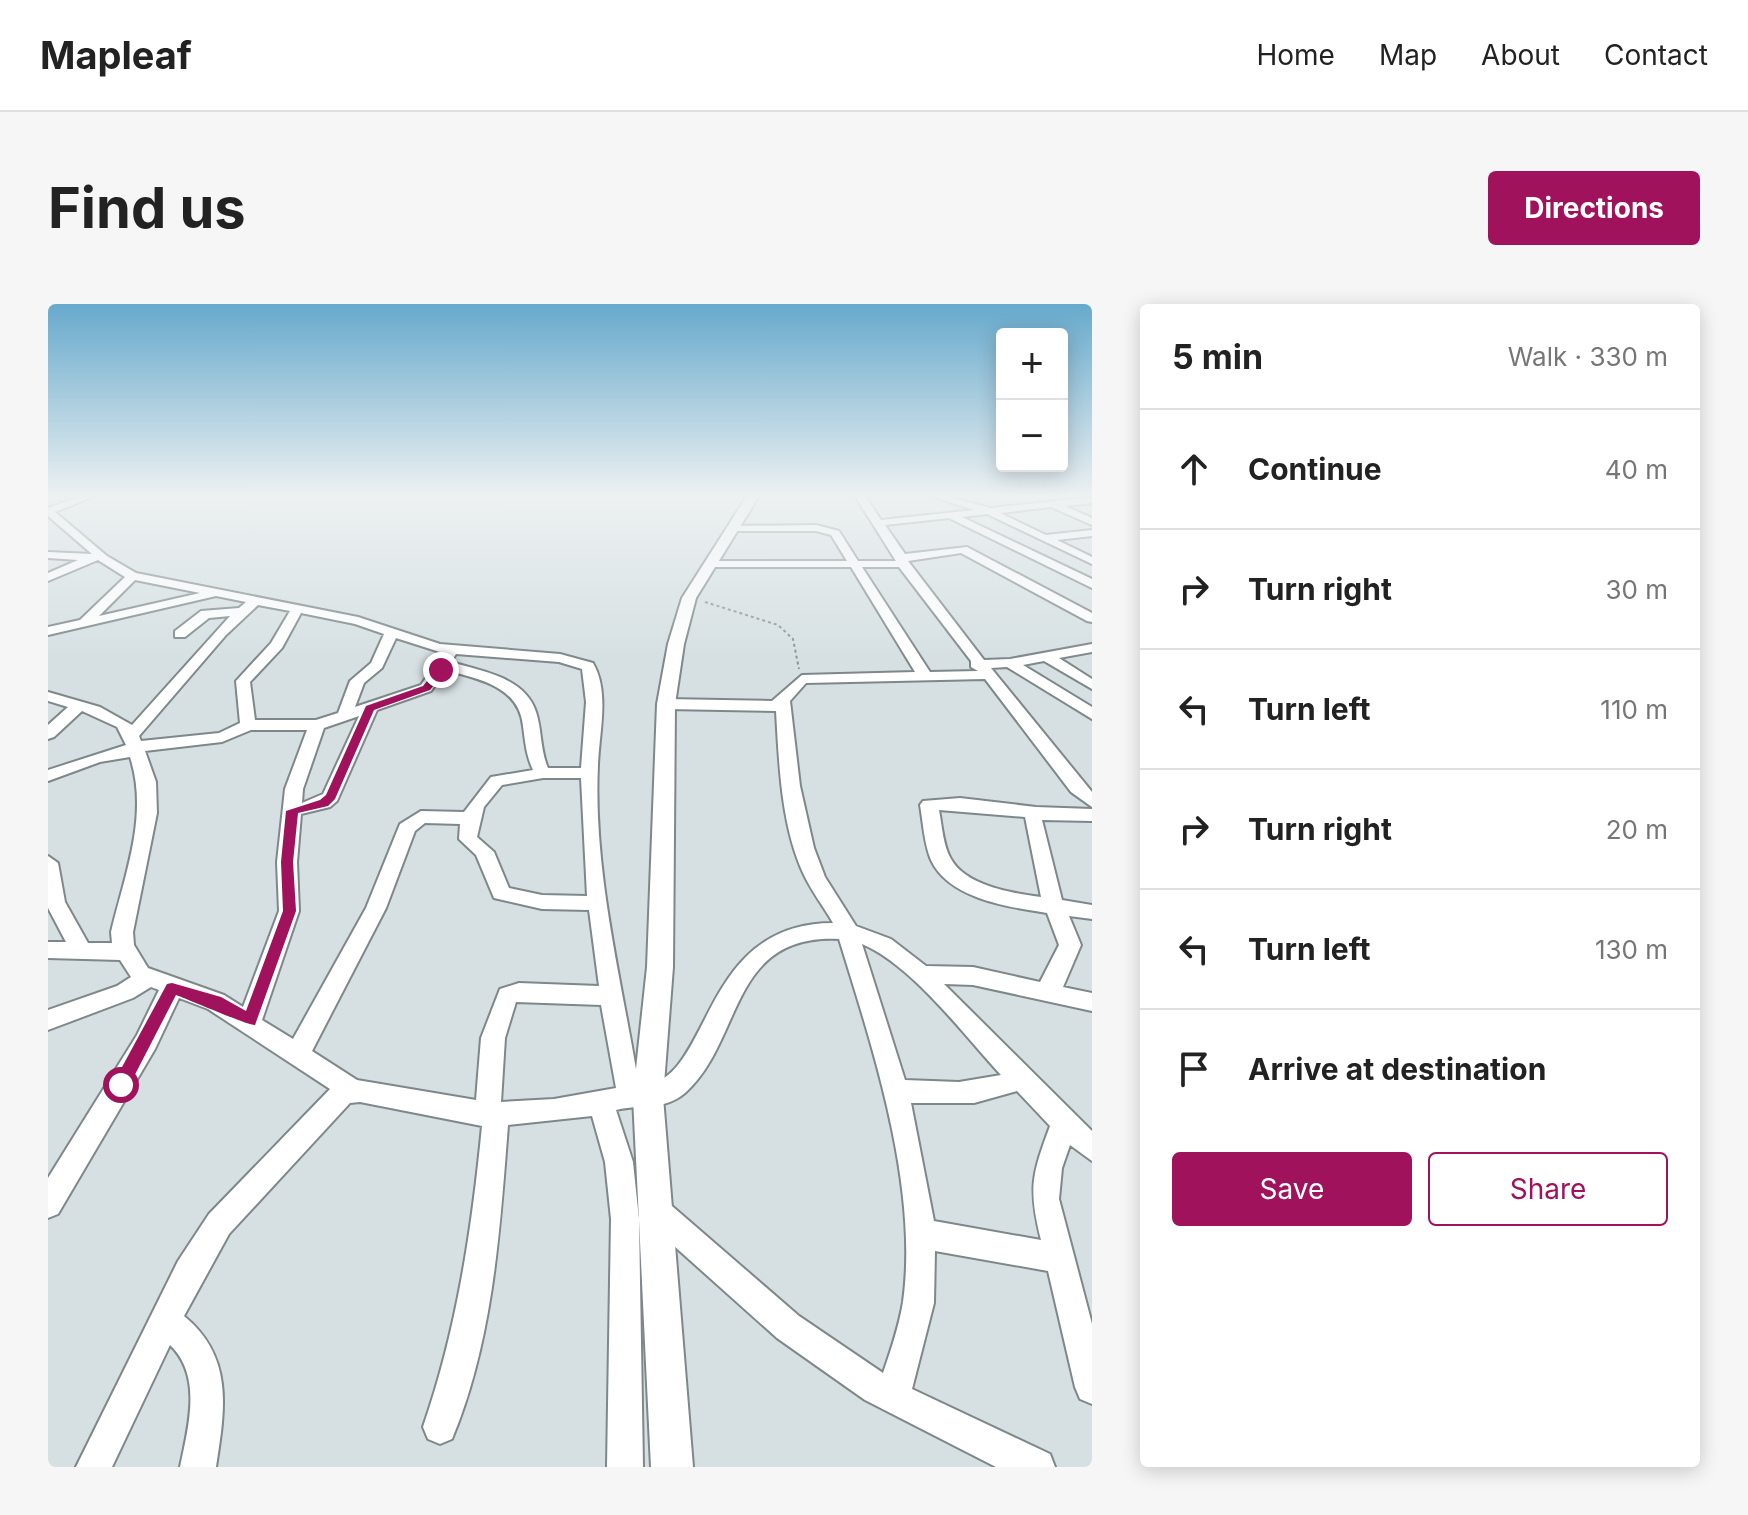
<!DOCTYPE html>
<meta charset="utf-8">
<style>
body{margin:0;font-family:Inter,sans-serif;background:#f6f6f6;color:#222}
.controls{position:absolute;right:24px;top:24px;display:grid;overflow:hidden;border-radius:8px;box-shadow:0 4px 20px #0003}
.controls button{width:72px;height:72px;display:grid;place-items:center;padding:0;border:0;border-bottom:2px solid #e0e0e0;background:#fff;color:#222;font:40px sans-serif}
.stop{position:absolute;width:24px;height:24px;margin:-18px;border:6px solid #a0135c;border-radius:50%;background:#fff}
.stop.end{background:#a0135c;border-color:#fff;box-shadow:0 2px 8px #0008}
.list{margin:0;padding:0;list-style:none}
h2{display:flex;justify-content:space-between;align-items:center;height:104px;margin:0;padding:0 32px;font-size:34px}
h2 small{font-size:26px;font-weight:400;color:#767676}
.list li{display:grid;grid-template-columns:52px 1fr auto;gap:24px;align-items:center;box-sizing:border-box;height:120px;padding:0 32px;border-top:2px solid #e0e0e0}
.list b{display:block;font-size:30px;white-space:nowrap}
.list em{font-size:26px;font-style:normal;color:#767676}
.actions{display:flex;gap:16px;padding:24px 32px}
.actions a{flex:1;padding:18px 0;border:2px solid #a0135c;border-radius:8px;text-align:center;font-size:28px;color:#a0135c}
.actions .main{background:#a0135c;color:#fff}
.icon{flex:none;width:44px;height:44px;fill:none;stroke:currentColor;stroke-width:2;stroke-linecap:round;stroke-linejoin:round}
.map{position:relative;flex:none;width:1044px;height:1163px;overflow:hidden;border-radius:8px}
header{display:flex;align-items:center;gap:48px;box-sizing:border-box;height:112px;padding:0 40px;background:#fff;border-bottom:2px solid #e0e0e0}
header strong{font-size:38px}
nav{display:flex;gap:44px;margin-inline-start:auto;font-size:28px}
.intro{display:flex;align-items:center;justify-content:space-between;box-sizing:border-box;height:192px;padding:0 48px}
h1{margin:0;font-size:56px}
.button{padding:20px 36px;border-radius:8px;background:#a0135c;color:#fff;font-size:28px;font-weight:700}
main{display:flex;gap:48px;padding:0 48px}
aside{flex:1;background:#fff;border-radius:8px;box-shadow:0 4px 20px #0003}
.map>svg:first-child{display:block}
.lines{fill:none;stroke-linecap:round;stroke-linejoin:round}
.minor-casing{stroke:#7e8789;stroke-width:4}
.tertiary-casing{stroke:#7e8789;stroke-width:4}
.secondary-casing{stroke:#7e8789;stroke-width:4}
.path{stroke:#8b9394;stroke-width:2;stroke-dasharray:3 3;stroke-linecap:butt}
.minor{fill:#fff;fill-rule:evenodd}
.tertiary{fill:#fff;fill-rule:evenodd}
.secondary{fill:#fff;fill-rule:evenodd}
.route{fill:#a0135c}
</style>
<header>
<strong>Mapleaf</strong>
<nav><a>Home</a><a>Map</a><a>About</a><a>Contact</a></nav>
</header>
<div class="intro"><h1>Find us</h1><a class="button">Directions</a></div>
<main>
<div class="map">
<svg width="1044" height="1163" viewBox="0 0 1044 1163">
<rect width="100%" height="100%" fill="#d6e0e2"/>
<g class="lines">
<!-- minor casing -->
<g class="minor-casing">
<path id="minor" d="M33 192H47L7 208 59 252 88 269 310 313 392 340 512 350 545 359C562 388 551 429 550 461 545 564 572 670 589 771L595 781C665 777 650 619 785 619 776 603 764 588 756 571 733 522 731 460 728 407L618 405 610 400 618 395 724 397 754 371 867 368 803 263H663L657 260 663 257H799L783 231 768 227H687L683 226V222L768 221 791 227 810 257H848L807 192H817L833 216 926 206 883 192H898L942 204 1044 193V199L1017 202 1044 214V221L1003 203 952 209 998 231 1044 226V232L1009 236 1044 253V260L939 210 914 213 1044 275V284L901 214 837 221 857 250 919 243 1044 309V318L1039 317 913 249 860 257 936 356 962 355 1044 340V348L1011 354 1044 375V385L996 357 975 361 1044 403V415L959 363 943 364 1044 488V503L1023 488 937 375 758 379 742 397 752 482 766 544 777 573 808 622 843 635 878 662 925 663 992 678 1011 641 999 609C961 603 901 595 883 556 876 540 875 518 872 501L875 497 912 494 988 503 1044 505V517L994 516 1014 596 1044 601V615L1021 612 1033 641 1015 683 1044 689V707L925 681 896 680 1044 827V857L1022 841 1014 864 1011 895 1044 1020V1100L1032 1095 1027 1083 1000 967 887 947 886 999 864 1085 1002 1150 1007 1163H948L817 1096 729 1034 597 916 593 906 597 896 607 892 617 896 751 1012 835 1069C843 1046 851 1022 855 998 871 883 825 745 791 635 680 630 696 736 637 789 616 807 592 800 568 806L585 858 591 915 595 1163H559L563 915 557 858 544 812 460 821C452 926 445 1037 404 1135L392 1140 380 1135 375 1123C409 1025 424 925 434 822L312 798 302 799 181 930 136 1012C186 1053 177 1105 168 1163H132C140 1124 155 1072 122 1041L64 1163H28L130 957 161 910 282 785 160 705 131 694 107 745 10 910 0 914V874L89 731 111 686 103 683 85 694 0 726V706L69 682 83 673 72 656 0 654V638H18L0 604V552L10 559 17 598 40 639H64L63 628C77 570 101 511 82 453L52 458 0 477V466L78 441 69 423 34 407 6 433 0 435V421L20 403 0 397V388L52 403 84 421 182 312 161 314 137 333H127V327L153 307 191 304 198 298 168 292 0 331V323L32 316 77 273 50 256 0 277V269L30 256 0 254V248L44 250 0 212V204ZM814 263H851L923 357V363L930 367 882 368ZM87 276 152 289 51 312ZM210 301 242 307 223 339 188 377 192 419 171 429 93 437 91 432 178 331ZM253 309 307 320 336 330 323 359 302 377 290 409 268 416H207L202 378 234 344ZM348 334 395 349 373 381 307 403 316 379 334 364ZM408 350 511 358 534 365 538 398 533 464H500C492 446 494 426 488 408 477 373 433 367 403 358ZM398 366C430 375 471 382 475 422 477 437 478 451 485 466L443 473 416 508 373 507 352 520 318 604 245 735 214 716 251 607 249 558 253 510 282 503 289 497 329 406 383 387ZM311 412 275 490 254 499 255 485 276 424ZM203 426H259L237 485 229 558 231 607 195 703 176 691 100 664 86 641 85 628 109 509 108 478 97 447 174 438ZM495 474H533L539 592 494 591 461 584 446 548 429 533 436 503 454 481ZM891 506 977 513 993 593C964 589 918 582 903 555 895 542 894 521 891 506ZM377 519 412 520 411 535 428 551 446 594 494 605 541 606 551 682 471 679 452 685 433 734 428 796 309 776 264 747 338 604 367 527ZM814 640C865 662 915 730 953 771L911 778 857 776ZM468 698 553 701 568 784 506 795 453 798 457 734ZM969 787 1002 822C984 871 980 884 993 936L886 917 863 799H926Z"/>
</g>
<!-- tertiary casing -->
<g class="tertiary-casing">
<path id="tertiary" d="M699 192H711L648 294 636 340 627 400 625 663 615 793 645 1163H603L585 793 599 663 609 400 620 340 634 294Z"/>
</g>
<!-- secondary casing -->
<g class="secondary-casing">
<path id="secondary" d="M1035 192H1044V197Z"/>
</g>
<!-- path -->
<path class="path" d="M657 298 730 321 745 335 751 365"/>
<!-- minor -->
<use href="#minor" class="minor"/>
<!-- tertiary -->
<use href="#tertiary" class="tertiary"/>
<!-- secondary -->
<use href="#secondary" class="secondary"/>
</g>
<!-- sky -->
<linearGradient id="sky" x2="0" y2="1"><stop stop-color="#67a9cc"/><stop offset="0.54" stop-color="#edf1f2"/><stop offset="1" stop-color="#edf1f2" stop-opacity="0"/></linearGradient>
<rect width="1044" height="355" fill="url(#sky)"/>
<!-- route -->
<path class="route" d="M390 364 398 366 382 386 326 406 287 495 280 502 250 509 245 558 248 607 207 721C201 722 142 696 128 691L79 786H67V776L119 680 124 679 173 693 198 707 235 607 233 558 238 507 272 496 278 491 318 402 375 382Z"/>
</svg>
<div class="controls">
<button>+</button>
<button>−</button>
</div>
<div class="stop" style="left:73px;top:781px"></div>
<div class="stop end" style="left:393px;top:366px"></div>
</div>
<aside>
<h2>5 min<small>Walk · 330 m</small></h2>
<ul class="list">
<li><svg class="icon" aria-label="ahead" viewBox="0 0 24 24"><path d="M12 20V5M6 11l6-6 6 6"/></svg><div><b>Continue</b></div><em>40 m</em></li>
<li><svg class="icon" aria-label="right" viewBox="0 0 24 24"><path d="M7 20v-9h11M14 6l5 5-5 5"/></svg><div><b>Turn right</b></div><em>30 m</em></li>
<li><svg class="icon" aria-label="left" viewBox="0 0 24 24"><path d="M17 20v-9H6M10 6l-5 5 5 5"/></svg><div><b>Turn left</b></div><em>110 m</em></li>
<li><svg class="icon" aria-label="right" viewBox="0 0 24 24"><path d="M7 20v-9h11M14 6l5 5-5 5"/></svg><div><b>Turn right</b></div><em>20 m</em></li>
<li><svg class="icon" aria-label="left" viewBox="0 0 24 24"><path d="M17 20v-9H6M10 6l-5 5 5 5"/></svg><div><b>Turn left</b></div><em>130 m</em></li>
<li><svg class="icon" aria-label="arrive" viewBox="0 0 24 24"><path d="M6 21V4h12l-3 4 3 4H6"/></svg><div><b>Arrive at destination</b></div></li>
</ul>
<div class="actions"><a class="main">Save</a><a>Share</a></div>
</aside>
</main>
